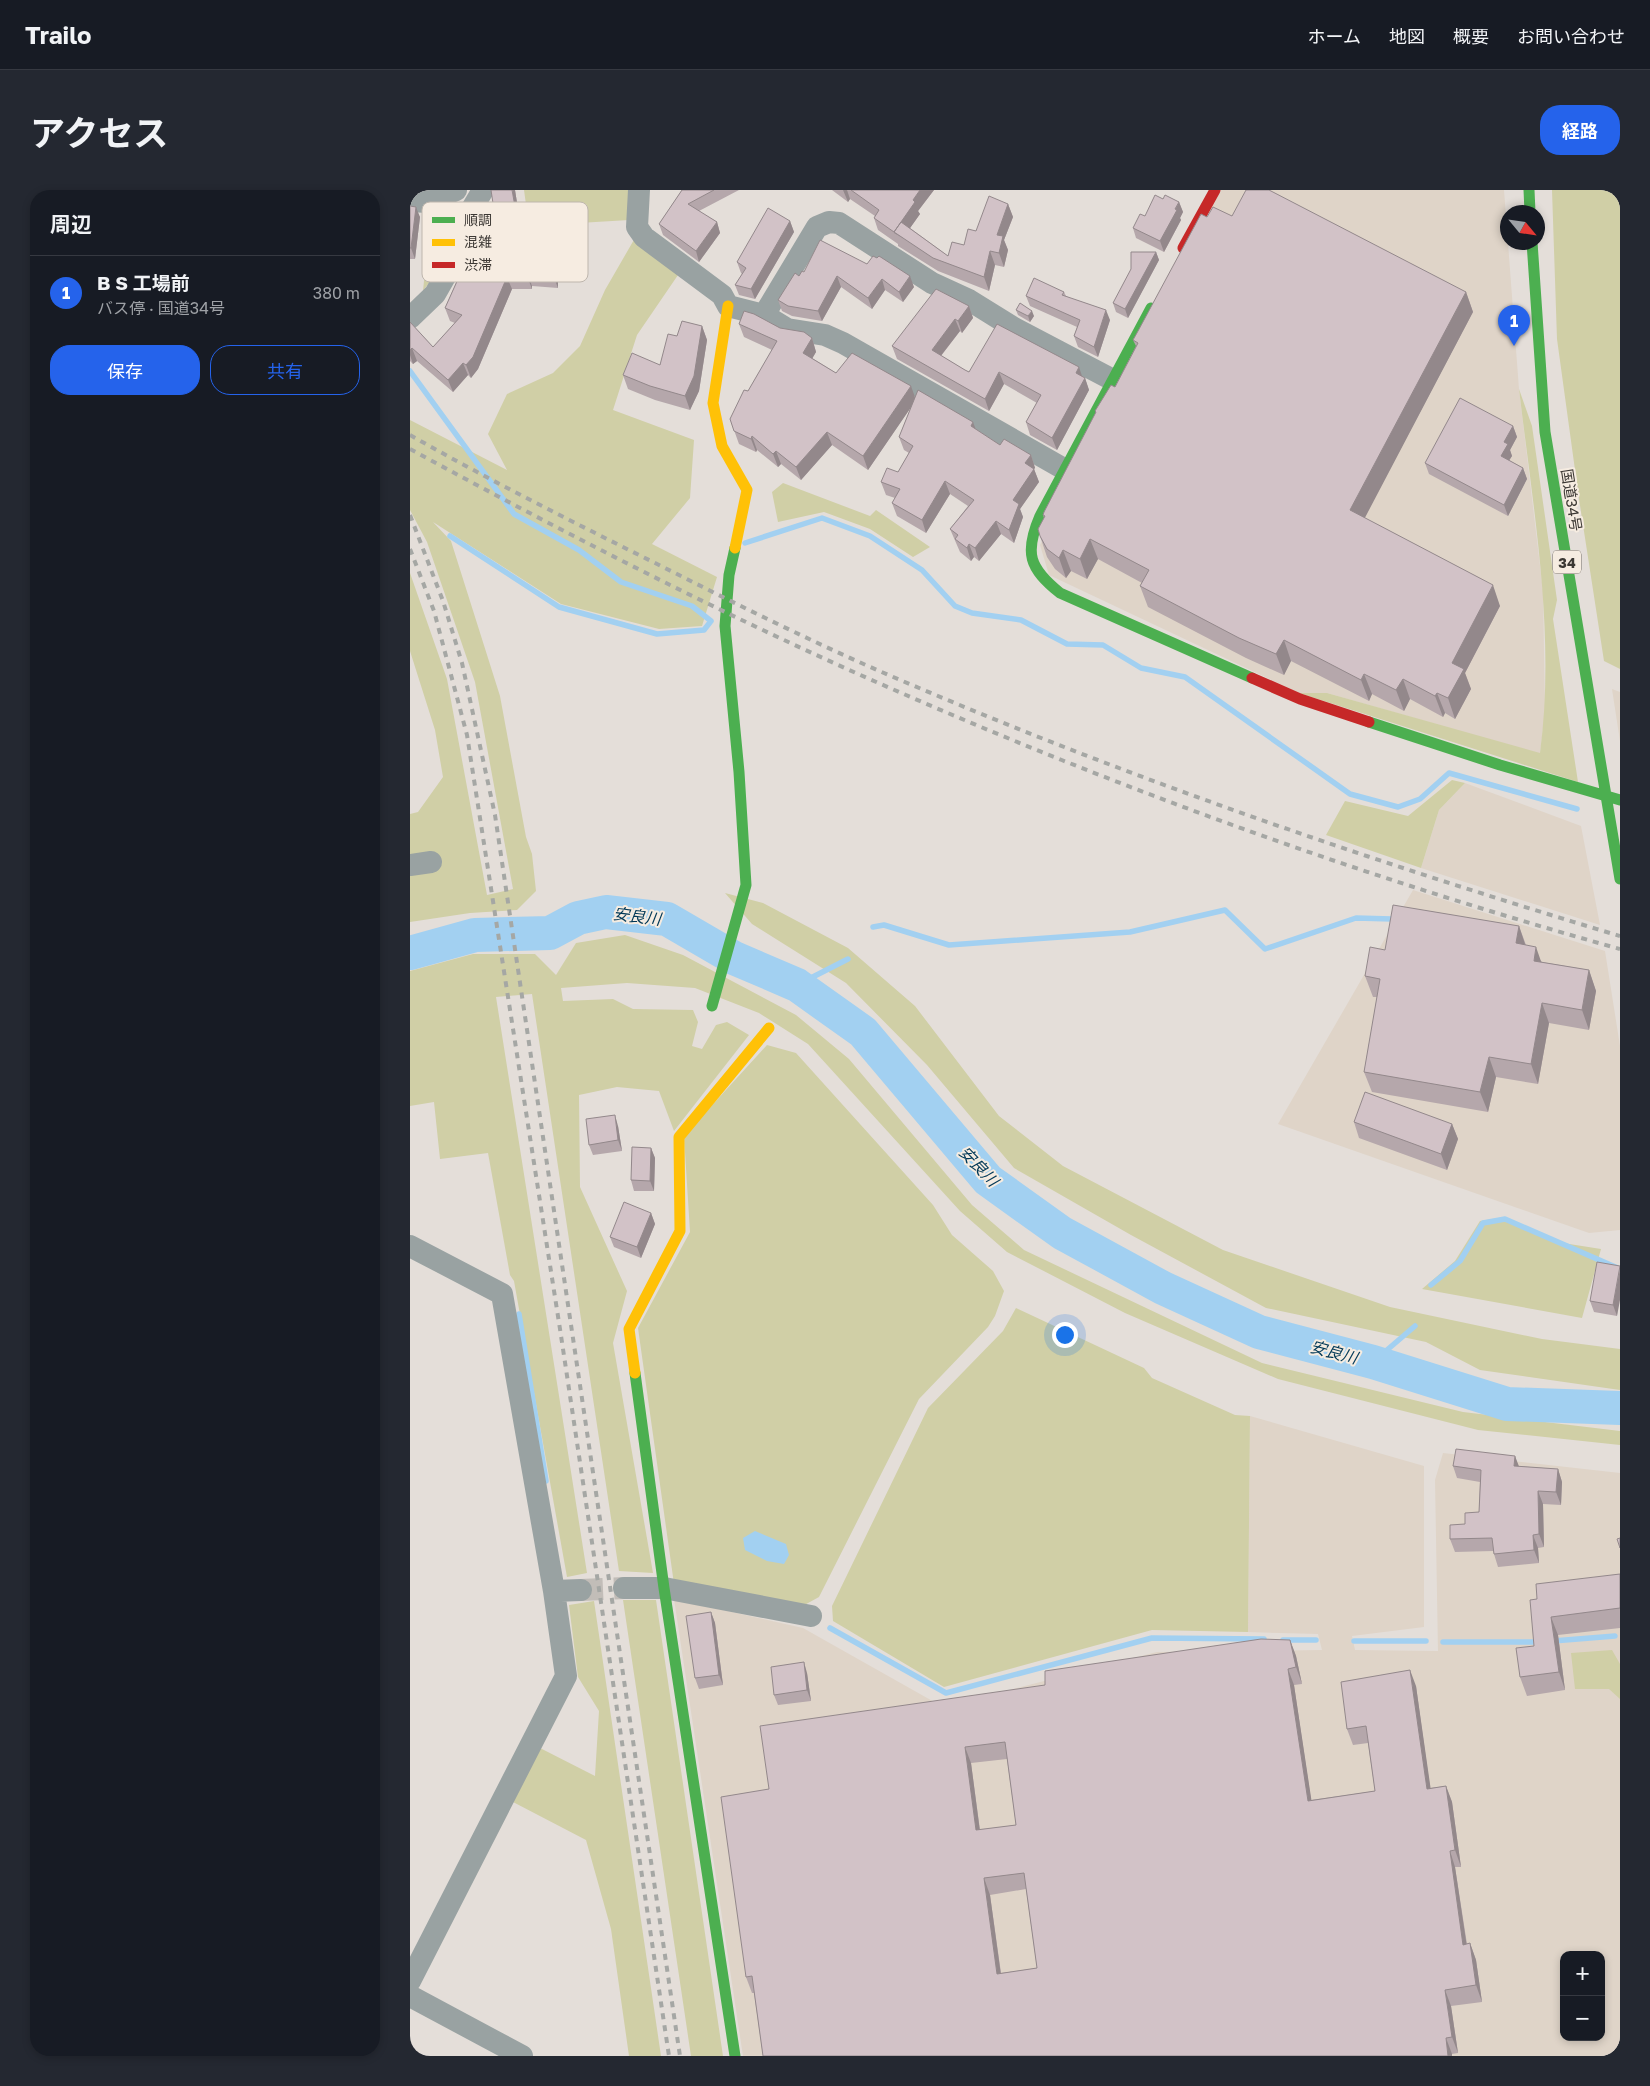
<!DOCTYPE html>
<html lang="ja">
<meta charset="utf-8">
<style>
body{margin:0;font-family:"Golos Text","Noto Sans JP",sans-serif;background:#242831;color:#f1f3f6}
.controls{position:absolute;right:15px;bottom:15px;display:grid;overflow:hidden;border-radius:10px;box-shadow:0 2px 8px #0003}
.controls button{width:45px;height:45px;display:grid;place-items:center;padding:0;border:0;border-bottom:1px solid #363941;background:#171b24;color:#f1f3f6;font:25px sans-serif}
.compass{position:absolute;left:1090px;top:15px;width:45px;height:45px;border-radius:50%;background:#171b24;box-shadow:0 2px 8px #0003;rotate:119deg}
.you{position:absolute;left:654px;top:1144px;width:18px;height:18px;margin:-12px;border:4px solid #fff;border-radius:50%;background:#1a73e8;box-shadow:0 0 0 8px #1a73e833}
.badge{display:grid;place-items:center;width:32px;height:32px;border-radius:50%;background:#2563eb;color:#fff;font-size:16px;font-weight:700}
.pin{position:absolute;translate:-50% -41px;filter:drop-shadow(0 1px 2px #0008)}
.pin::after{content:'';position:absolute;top:26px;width:18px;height:15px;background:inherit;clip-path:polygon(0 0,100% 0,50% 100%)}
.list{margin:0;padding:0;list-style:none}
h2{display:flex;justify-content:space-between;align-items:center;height:65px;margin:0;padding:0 20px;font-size:21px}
h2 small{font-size:16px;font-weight:400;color:#9ea1a6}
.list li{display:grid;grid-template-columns:32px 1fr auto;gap:15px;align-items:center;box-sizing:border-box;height:75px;padding:0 20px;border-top:1px solid #363941}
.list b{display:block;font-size:19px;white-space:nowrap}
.list p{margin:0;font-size:16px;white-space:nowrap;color:#9ea1a6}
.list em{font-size:16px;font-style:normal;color:#9ea1a6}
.actions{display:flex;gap:10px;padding:15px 20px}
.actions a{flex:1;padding:11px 0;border:1px solid #2563eb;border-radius:20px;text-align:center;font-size:18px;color:#2563eb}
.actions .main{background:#2563eb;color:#fff}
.map{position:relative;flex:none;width:1210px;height:1866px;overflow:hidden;border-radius:20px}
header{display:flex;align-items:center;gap:30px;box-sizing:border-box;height:70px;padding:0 25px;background:#171b24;border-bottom:1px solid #363941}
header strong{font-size:24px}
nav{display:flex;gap:28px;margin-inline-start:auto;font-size:18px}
.intro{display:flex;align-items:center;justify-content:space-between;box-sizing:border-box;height:120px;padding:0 30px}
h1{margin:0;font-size:35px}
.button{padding:12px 22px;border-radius:20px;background:#2563eb;color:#fff;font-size:18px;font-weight:700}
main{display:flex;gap:30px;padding:0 30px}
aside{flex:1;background:#171b24;border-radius:20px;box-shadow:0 2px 8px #0003}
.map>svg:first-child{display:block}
.built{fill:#dfd4c8;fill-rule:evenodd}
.green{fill:#d0cfa6}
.water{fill:#a2d0f1}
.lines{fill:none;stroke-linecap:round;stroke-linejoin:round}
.stream{stroke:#a2d0f1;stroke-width:5.5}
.river{stroke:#a2d0f1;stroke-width:34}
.street-tunnel{stroke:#c2bdb8;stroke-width:22;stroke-dasharray:22 11;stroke-linecap:butt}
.street{stroke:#99a2a2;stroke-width:22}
.fast{stroke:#4caf50;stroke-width:11}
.slow{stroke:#ffc107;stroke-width:11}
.jam{stroke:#c62828;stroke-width:11}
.rail{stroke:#a5a7a4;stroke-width:4;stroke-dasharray:6 6;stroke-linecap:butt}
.wall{fill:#b5a7ab;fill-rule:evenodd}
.shaded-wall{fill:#93888b}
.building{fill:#d2c2c7;stroke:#93888b;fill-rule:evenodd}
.labels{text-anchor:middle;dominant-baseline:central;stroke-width:4;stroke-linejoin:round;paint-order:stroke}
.shield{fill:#f6ece1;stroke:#746e68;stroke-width:1}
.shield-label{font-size:14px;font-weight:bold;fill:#3c3834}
.street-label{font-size:15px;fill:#3c3834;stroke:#f6ece1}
.water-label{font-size:16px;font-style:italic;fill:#003857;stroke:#f6ece1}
.key{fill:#f6ece1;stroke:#beb6ad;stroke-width:1}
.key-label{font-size:14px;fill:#3c3834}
</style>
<header>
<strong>Trailo</strong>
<nav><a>ホーム</a><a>地図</a><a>概要</a><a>お問い合わせ</a></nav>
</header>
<div class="intro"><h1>アクセス</h1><a class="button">経路</a></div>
<main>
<aside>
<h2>周辺<small></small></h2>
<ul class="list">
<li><span class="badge">1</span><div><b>B S 工場前</b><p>バス停 · 国道34号</p></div><em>380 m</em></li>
</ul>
<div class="actions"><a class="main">保存</a><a>共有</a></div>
</aside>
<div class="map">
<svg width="1210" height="1866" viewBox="0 0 1210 1866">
<rect width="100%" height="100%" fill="#e4ded9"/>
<!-- built -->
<path class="built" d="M810 0H1094L1109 199 1133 401 1135 522 1130 564 917 503H889L639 385 630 355Z
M1202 499 1210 502V551Z
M1055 593 1171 636 1190 735 1011 678 1029 620Z
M1003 700 1195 761 1210 856V1040L1179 1043 868 934Z
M840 1226 1014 1276V1437L942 1446 945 1460 1028 1461 1025 1290 1033 1263 1210 1283V1866H333L264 1409 393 1438 526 1513 580 1505 747 1462 912 1460 908 1444 838 1442ZM1154 1765H1191V1847H1154Z"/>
<!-- green -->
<path class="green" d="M114 0H219V30L119 36Z
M1142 0H1210V479L1194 471 1169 309 1147 149Z
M21 20 48 26 37 68 13 101Z
M225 48 268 85 227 145 203 220 284 250 280 308 242 354 307 387 292 436 249 439 151 414 23 332 41 351 90 506 116 647 122 664 126 701 107 720 60 723 0 732V624L8 622 33 587 25 540 0 461V383L37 489 77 705 103 699 65 492 17 352 0 320V230L97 280 78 244 97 204 143 183 170 156 195 100Z
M1109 199 1122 236 1147 410 1143 429 1168 592 889 503H917L1130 563C1146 442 1123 319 1109 199Z
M373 293 460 326 466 320 520 357 503 367 460 339 414 322 368 332 362 302Z
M1042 590 1055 593 1029 620 1011 678 916 645 935 611 998 626Z
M315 703 353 713 438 758 505 816 589 926 653 976 813 1060 980 1117 1132 1149 1210 1159V1200L1070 1180 1016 1152 856 1118 721 1045 604 978 517 875 436 793 342 734Z
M215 745 273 765 386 825 439 869 562 1015 614 1060 852 1173 1053 1222 1210 1241V1255L1068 1240 868 1189 715 1123 597 1062 550 1021 398 854 349 823 285 798 217 793 151 798 153 811 203 809 223 819 283 820 288 832 282 856 292 859 306 835 317 832 339 845 264 941 249 901 207 897 169 905 170 997 217 1101 203 1153 243 1383 209 1381 122 804 86 807 177 1383 157 1387 104 1091 100 1085 78 963 30 969 24 912 0 916V781L63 764H125L146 785 166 753Z
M357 855 386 863 523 1015 542 1045 583 1081 594 1101 585 1126 578 1137 509 1209 409 1407 389 1418 264 1394 228 1138 280 1042 274 946Z
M1095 1027 1153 1053 1191 1059 1172 1128 1012 1099 1045 1071 1070 1031Z
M606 1118 734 1178 742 1188 825 1225 840 1226 838 1442 742 1440 534 1497 423 1431 422 1416 518 1218 593 1141Z
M213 1410H246L313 1866H281Z
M184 1411 251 1866H219L201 1739 176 1650 103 1612 130 1558 185 1586 189 1521 168 1487 159 1415Z
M1202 1460 1210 1474V1509L1199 1499H1165L1161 1463Z"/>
<!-- water -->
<path class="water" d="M345 1341 376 1354 379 1365 374 1374 357 1371 335 1360 333 1348Z"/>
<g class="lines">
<!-- stream -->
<path class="stream" d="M0 181 104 324 169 360 211 392 282 416 301 431 294 440 247 444 149 417 40 346
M335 353 412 328 460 346 512 380 545 416 562 423 611 430 657 454 693 455 731 478 775 487 940 604 988 617 1010 609 1039 583 1167 619
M463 737 474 735 539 755 720 742 815 720 855 759 946 728 982 729
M387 795 438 769
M1021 1095 1050 1071 1073 1033 1095 1029 1210 1079
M109 1124 136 1291
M963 1172 1005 1136
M420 1438 536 1503 742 1448 854 1449
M873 1450H906
M944 1451H1016
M1143 1451 1205 1446
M1033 1452H1131"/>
<!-- river -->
<path class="river" d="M0 763 65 745 140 743 168 728 196 722 257 729 324 768 387 795 453 842 578 990 652 1043 753 1098 849 1142 963 1172 1097 1214 1210 1218"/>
<!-- street-tunnel -->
<path class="street-tunnel" d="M171 1400 214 1398"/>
<!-- street -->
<path class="street" d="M229 0 227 37 234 47 312 105 318 116 354 125 377 139 415 145 433 153 654 279
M0 11 17 12 46 0
M354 125 407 37 419 32 429 33 522 93 559 110 604 138 703 190
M0 128 25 104 41 76 57 27 73 0
M0 675 21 672
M0 1056 92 1104 144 1401 156 1486 0 1791
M214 1398H254L401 1426
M144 1401 171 1400
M0 1806 112 1866"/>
<!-- fast -->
<path class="fast" d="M1119 0 1120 22
M1122 52 1135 242 1210 689
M741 118 630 326C614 363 619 378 650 403L842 488
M959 532 1090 575 1210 610
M302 816 336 695 329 582 315 436 319 385 325 358
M225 1183 254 1398 325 1866"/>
<!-- slow -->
<path class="slow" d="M318 116 303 213 312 256 337 300 325 358
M225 1183 219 1139 270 1041 269 947 359 838"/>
<!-- jam -->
<path class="jam" d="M773 58 805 0
M842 488 890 509 959 532"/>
<!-- rail -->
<path class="rail" d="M0 245C86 294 175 338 263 382 342 422 421 461 502 495 732 593 970 674 1210 746
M0 259C162 347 327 432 496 505 728 606 966 691 1210 759
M0 325 33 411 52 473 85 625 270 1866
M0 359 24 421 57 545 150 1139 259 1866"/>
</g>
<!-- wall -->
<path class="wall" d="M105 0 112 44 143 47 169 43 166 81H158L157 91H148V98L122 96V99H102L68 179 61 188 58 185 43 202 7 171 3 174 0 171V132L23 157 45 133 40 131 35 118 49 86 45 75 87 40Z
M272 0H329L289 21 307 32 310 43 289 72 253 45 249 34Z
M422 0H524L508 21 510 24 500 38 538 66 554 55 566 41 598 14 603 27 594 50 598 60 594 77 585 75 579 101 528 81 488 56V54L468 40 464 28 465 26 440 9 438 12Z
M753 9 769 12 773 22 770 28 771 30 754 62 726 48 723 38Z
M0 16 10 27 5 69H0Z
M822 26 1056 102 1063 122 954 328 1090 416 1055 483 1061 499 1045 529 1035 523 1033 527 1000 509 994 521 962 504 959 511 881 471 874 485 836 468 738 417 730 396 732 393 688 369 677 389 661 381 656 388 645 379 637 367 630 346 634 328 633 325 686 223 685 221 705 197 726 156 723 150 797 27Z
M380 31 384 42 345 109 329 105 325 95 332 84 331 83 327 72Z
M746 62 749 70 718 128 706 122 703 113Z
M457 74 504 97 493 112 475 100 462 119 431 97 412 131 382 126 372 121 368 110 394 82Z
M654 102 656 106 700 130 688 167 668 157 664 146 667 137 620 116 616 106Z
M559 116 563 128 552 143 550 141 531 166 555 180 559 182 672 186 675 188 679 200 647 260 620 245 616 232 627 213 594 194 579 221 487 169 482 156Z
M606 120 624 126 620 132 608 125Z
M329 134 370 138 402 148 406 162 402 168 426 183 505 207 566 239 590 255 621 265 625 278 624 279 629 292 610 319 613 327 604 353 591 344 569 371 564 367 561 371 550 362 540 339 558 316 540 304 516 343 487 326 482 313 485 308 476 305 471 292 488 282 499 263 494 260 489 247 501 217 458 280 422 255 391 290 371 274 368 277 347 260 346 262 329 254 320 229 338 201 362 160 334 147Z
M292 136 297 150 289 201 280 220 245 210 218 199 213 185 250 175 267 146Z
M1103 236 1107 247 1100 260 1102 266 1099 270 1113 278 1117 289 1098 326 1019 284 1015 273Z
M1109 736 1116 755 1132 772 1179 780 1186 801 1179 840 1139 833 1128 894 1086 887 1078 922 962 902 954 882 967 807H963L955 786 975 760Z
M944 932 1042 934 1048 949 1037 980 949 948Z
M208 936 212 961 183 965 179 955Z
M241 958 245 968 244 1001H224L221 990Z
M241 1023 245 1034 231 1068 204 1057 200 1047Z
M1210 1076 1207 1126 1184 1122 1180 1111Z
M1105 1266 1108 1276 1148 1279 1152 1292 1151 1315 1133 1314 1134 1357 1128 1358 1129 1373 1088 1377 1084 1364 1083 1361 1045 1362 1040 1349 1055 1334 1069 1322 1070 1292 1047 1288 1043 1276Z
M1210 1384V1438L1148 1445 1155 1500 1117 1506 1110 1487 1124 1456 1127 1409Z
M301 1422 305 1433 313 1495 289 1499 285 1488Z
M880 1450 886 1466 892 1494 884 1495 901 1610 965 1601 958 1553 943 1555 937 1539 1006 1496 1020 1598 1036 1596 1042 1612 1051 1677H1045L1057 1754 1060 1753 1066 1770 1072 1812 1041 1816 1048 1863 1042 1864V1866H353L344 1803H342L336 1787 359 1599 635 1495ZM597 1569 606 1635 570 1640 561 1573ZM616 1699 627 1778 591 1783 580 1705Z
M397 1483 401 1511 368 1515 364 1505Z"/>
<!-- shaded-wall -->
<path class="shaded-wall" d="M102 0H105L114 56 110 44Z
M433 0H437L440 9 438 12Z
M510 0H524L508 21 510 24 493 48 484 43 503 10Z
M769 12 773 22 770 28 771 30 754 62 750 51Z
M598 14 603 27 594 50 598 60 594 77 589 63 587 45Z
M6 17 10 27 5 69 1 58Z
M164 31 169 43 166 81 162 69Z
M380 31 384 42 345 109 341 99Z
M307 32 310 43 289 72 286 61Z
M580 61 585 75 579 101 574 87Z
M746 62 749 70 718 128 715 119Z
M153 68 158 81 157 91 152 79Z
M144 78 148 91V98L143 85Z
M117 83 122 96V99L117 86Z
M427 86 431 97 412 131 408 121Z
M500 86 504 97 493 112 489 102Z
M97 87 102 99 68 179 61 188 56 175Z
M472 89 475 100 462 119 458 108Z
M1056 102 1063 122 948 341 940 320Z
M559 116 563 128 552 143 548 131Z
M696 120 700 130 688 167 684 157Z
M622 121 624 126 620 132 618 126Z
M545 129 550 141 526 172 522 160Z
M292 136 297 150 289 201 280 220 275 206Z
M402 148 406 162 398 176 393 163Z
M2 158 7 171 3 174 0 165V160Z
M53 173 58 185 43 202 38 190Z
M669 177 673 189 666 183Z
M589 182 594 194 579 221 575 209Z
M675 188 679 200 647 260 642 248Z
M501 196 506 210 458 280 453 266Z
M563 232 568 245 561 236Z
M1103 236 1107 247 1100 260 1102 266 1095 277 1091 266 1094 252Z
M417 242 422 255 391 290 386 277Z
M342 246 347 260 346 262 341 249Z
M366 261 371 274 368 277 363 264Z
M621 265 625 278 624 279 629 292 610 319 613 327 604 353 599 340 603 310 615 273Z
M1113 278 1117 289 1098 326 1094 315Z
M535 291 540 304 516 343 512 330Z
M586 331 591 344 569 371 565 358Z
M680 349 688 369 677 389 670 369Z
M559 354 564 367 561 371 557 358Z
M653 360 661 381 656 388 649 368Z
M1083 395 1090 416 1055 483 1061 499 1045 529 1038 508 1042 473Z
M874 450 881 471 874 485 866 464Z
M954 484 962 504 959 511 951 490Z
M993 489 1000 509 994 521 986 500Z
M1027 503 1035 523 1033 527 1025 506Z
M1109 736 1116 757 1106 753Z
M1126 757 1133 777 1124 771Z
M1179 780 1186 801 1179 840 1172 820Z
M1132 813 1139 833 1128 894 1121 874Z
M1079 867 1086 887 1078 922 1070 902Z
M205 925 208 936 212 961 208 950Z
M1042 934 1048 949 1037 980 1031 964Z
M241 958 245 968 244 1001 240 991Z
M241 1023 245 1034 231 1068 227 1057Z
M1210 1079V1110L1207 1126 1203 1115Z
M1105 1266 1110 1279 1104 1276Z
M1148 1279 1152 1292 1151 1315 1146 1302Z
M1128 1301 1133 1314 1134 1357 1129 1344Z
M1123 1345 1128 1358 1129 1373 1124 1360Z
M301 1422 305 1433 313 1495 309 1485Z
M1141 1427 1148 1445 1155 1500 1149 1482Z
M880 1450 886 1466 892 1494 886 1477Z
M394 1472 397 1483 401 1511 397 1500Z
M878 1479 884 1495 904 1627 898 1611Z
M1000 1480 1006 1496 1023 1615 1017 1599Z
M555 1557 561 1573 572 1657 566 1640Z
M1036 1596 1042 1612 1051 1677 1045 1660Z
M1040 1661 1045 1677 1059 1771 1053 1755Z
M574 1688 580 1705 593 1800 587 1784Z
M1060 1753 1066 1770 1072 1812 1066 1795Z
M1035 1800 1041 1816 1048 1863 1042 1847Z
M1036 1848 1042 1864V1866H1038Z"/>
<!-- building -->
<path class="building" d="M81 0H102L110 44 143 47 144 29 164 31 162 69 153 68 152 79 144 78 143 85 117 83V86L97 87 63 167 56 175 53 173 38 190 2 158 0 160V132L23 157 52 125 35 118 53 78 45 75 64 32 87 40Z
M272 0H304L278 14 307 32 286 61 249 34Z
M441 0H510L503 10 505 12 484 42 464 28 469 20Z
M836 0H859L1056 102 940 320 1083 395 1042 473 1054 479 1038 508 1027 503 1025 506 993 489 986 500 954 484 951 490 874 450 866 464 829 448 730 396 739 380 680 349 670 369 653 360 649 368 637 359 630 346 628 339 635 326 633 325 634 322 686 222 685 221 701 195 705 197 728 153 723 150 728 141 791 24 797 27 803 17 822 26Z
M745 5 753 9 755 5 769 12 765 19 767 20 750 51 723 38 730 24 735 26Z
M579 6 598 14 587 45 593 46 589 63 580 61 574 87 523 68 484 42 491 32 538 66 542 52 554 55 558 39 566 41Z
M0 16 6 17 1 58H0Z
M358 18 380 31 341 99 325 95 336 78 327 72Z
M410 50 457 74 463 66 467 68 469 66 500 86 489 102 472 89 458 108 427 86 408 121 378 116 368 110 385 83 389 86 392 81 394 82Z
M721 62H746L715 119 703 113 721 79Z
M624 88 654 102 652 105 696 120 684 157 664 146 670 130 616 106Z
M526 99 559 116 548 131 545 129 522 160 555 180 559 182 587 134 669 177 666 183 675 188 642 248 616 232 631 205 589 182 575 209 482 156Z
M610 113 622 121 618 126 606 120Z
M334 121 344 124 370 138 394 142 402 148 393 163 426 183 442 163 501 196 453 266 417 242 386 277 366 261 363 264 342 246 341 249 324 241 320 229 334 200 338 201 367 151 329 134Z
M272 131 292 136 284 186 275 206 240 196 213 185 222 163 250 175 258 144 267 146Z
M508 200 563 232 561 236 590 255 594 249 621 265 615 273 624 279 603 310 609 314 599 340 586 331 565 358 559 354 557 358 545 349 548 345 540 339 564 310 535 291 512 330 482 313 490 299 471 292 477 278 488 282 503 256 489 247Z
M1050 208 1103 236 1094 252 1098 254 1091 266 1113 278 1094 315 1015 273Z
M983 715 1109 736 1106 753 1126 757 1124 771 1179 780 1172 820 1132 813 1121 874 1079 867 1070 902 954 882 970 789 955 786 960 757 975 760Z
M955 902 1042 934 1031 964 944 932Z
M205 925 208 950 179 955 176 929Z
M222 957 241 958 240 991 221 990Z
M214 1012 241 1023 227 1057 200 1047Z
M1187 1072 1210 1076 1203 1115 1180 1111Z
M1046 1259 1105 1266 1104 1276 1148 1279 1146 1302 1128 1301 1129 1344 1123 1345 1124 1360 1084 1364 1082 1348 1040 1349V1335L1055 1334V1323L1069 1322 1071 1280 1043 1276Z
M1210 1348V1358L1207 1349Z
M1210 1384V1418L1141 1427 1149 1482 1110 1487 1106 1458 1124 1456 1120 1410 1127 1409 1126 1394Z
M301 1422 309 1485 285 1488 276 1426Z
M851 1449 880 1450 886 1477 878 1479 898 1611 965 1601 956 1536 937 1539 931 1492 1000 1480 1017 1599 1036 1596 1045 1660 1040 1661 1053 1755 1060 1753 1066 1795 1035 1800 1042 1847 1036 1848 1038 1866H353L342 1786 336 1787 311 1607 359 1599 350 1536 635 1495V1481ZM595 1552 606 1635 566 1640 555 1557ZM614 1683 627 1778 587 1784 574 1688Z
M394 1472 397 1500 364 1505 361 1477Z"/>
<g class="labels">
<!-- shield labels -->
<rect class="shield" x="1143" y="360.5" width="28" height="23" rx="4"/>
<g class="shield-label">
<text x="1157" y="372">34</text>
</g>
<!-- street labels -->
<g class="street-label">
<text transform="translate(1162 310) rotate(81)">国道34号</text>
</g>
<!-- water labels -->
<g class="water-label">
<text transform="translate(227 726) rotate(7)">安良川</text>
<text transform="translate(569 976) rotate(46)">安良川</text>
<text transform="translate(924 1162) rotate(15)">安良川</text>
</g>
</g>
<!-- legend -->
<rect x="12" y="12" width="166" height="80" rx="8" class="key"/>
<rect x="22" y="27" width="23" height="6" fill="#4caf50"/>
<rect x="22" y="49" width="23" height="7" fill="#ffc107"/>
<rect x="22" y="72" width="23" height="6" fill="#c62828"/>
<g class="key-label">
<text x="54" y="35">順調</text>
<text x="54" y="57">混雑</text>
<text x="54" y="80">渋滞</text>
</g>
</svg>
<div class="controls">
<button>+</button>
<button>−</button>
</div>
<svg class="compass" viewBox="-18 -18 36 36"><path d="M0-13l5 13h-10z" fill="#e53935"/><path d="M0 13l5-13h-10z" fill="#9ea1a6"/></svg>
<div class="you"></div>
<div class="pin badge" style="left:1104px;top:156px">1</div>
</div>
</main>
